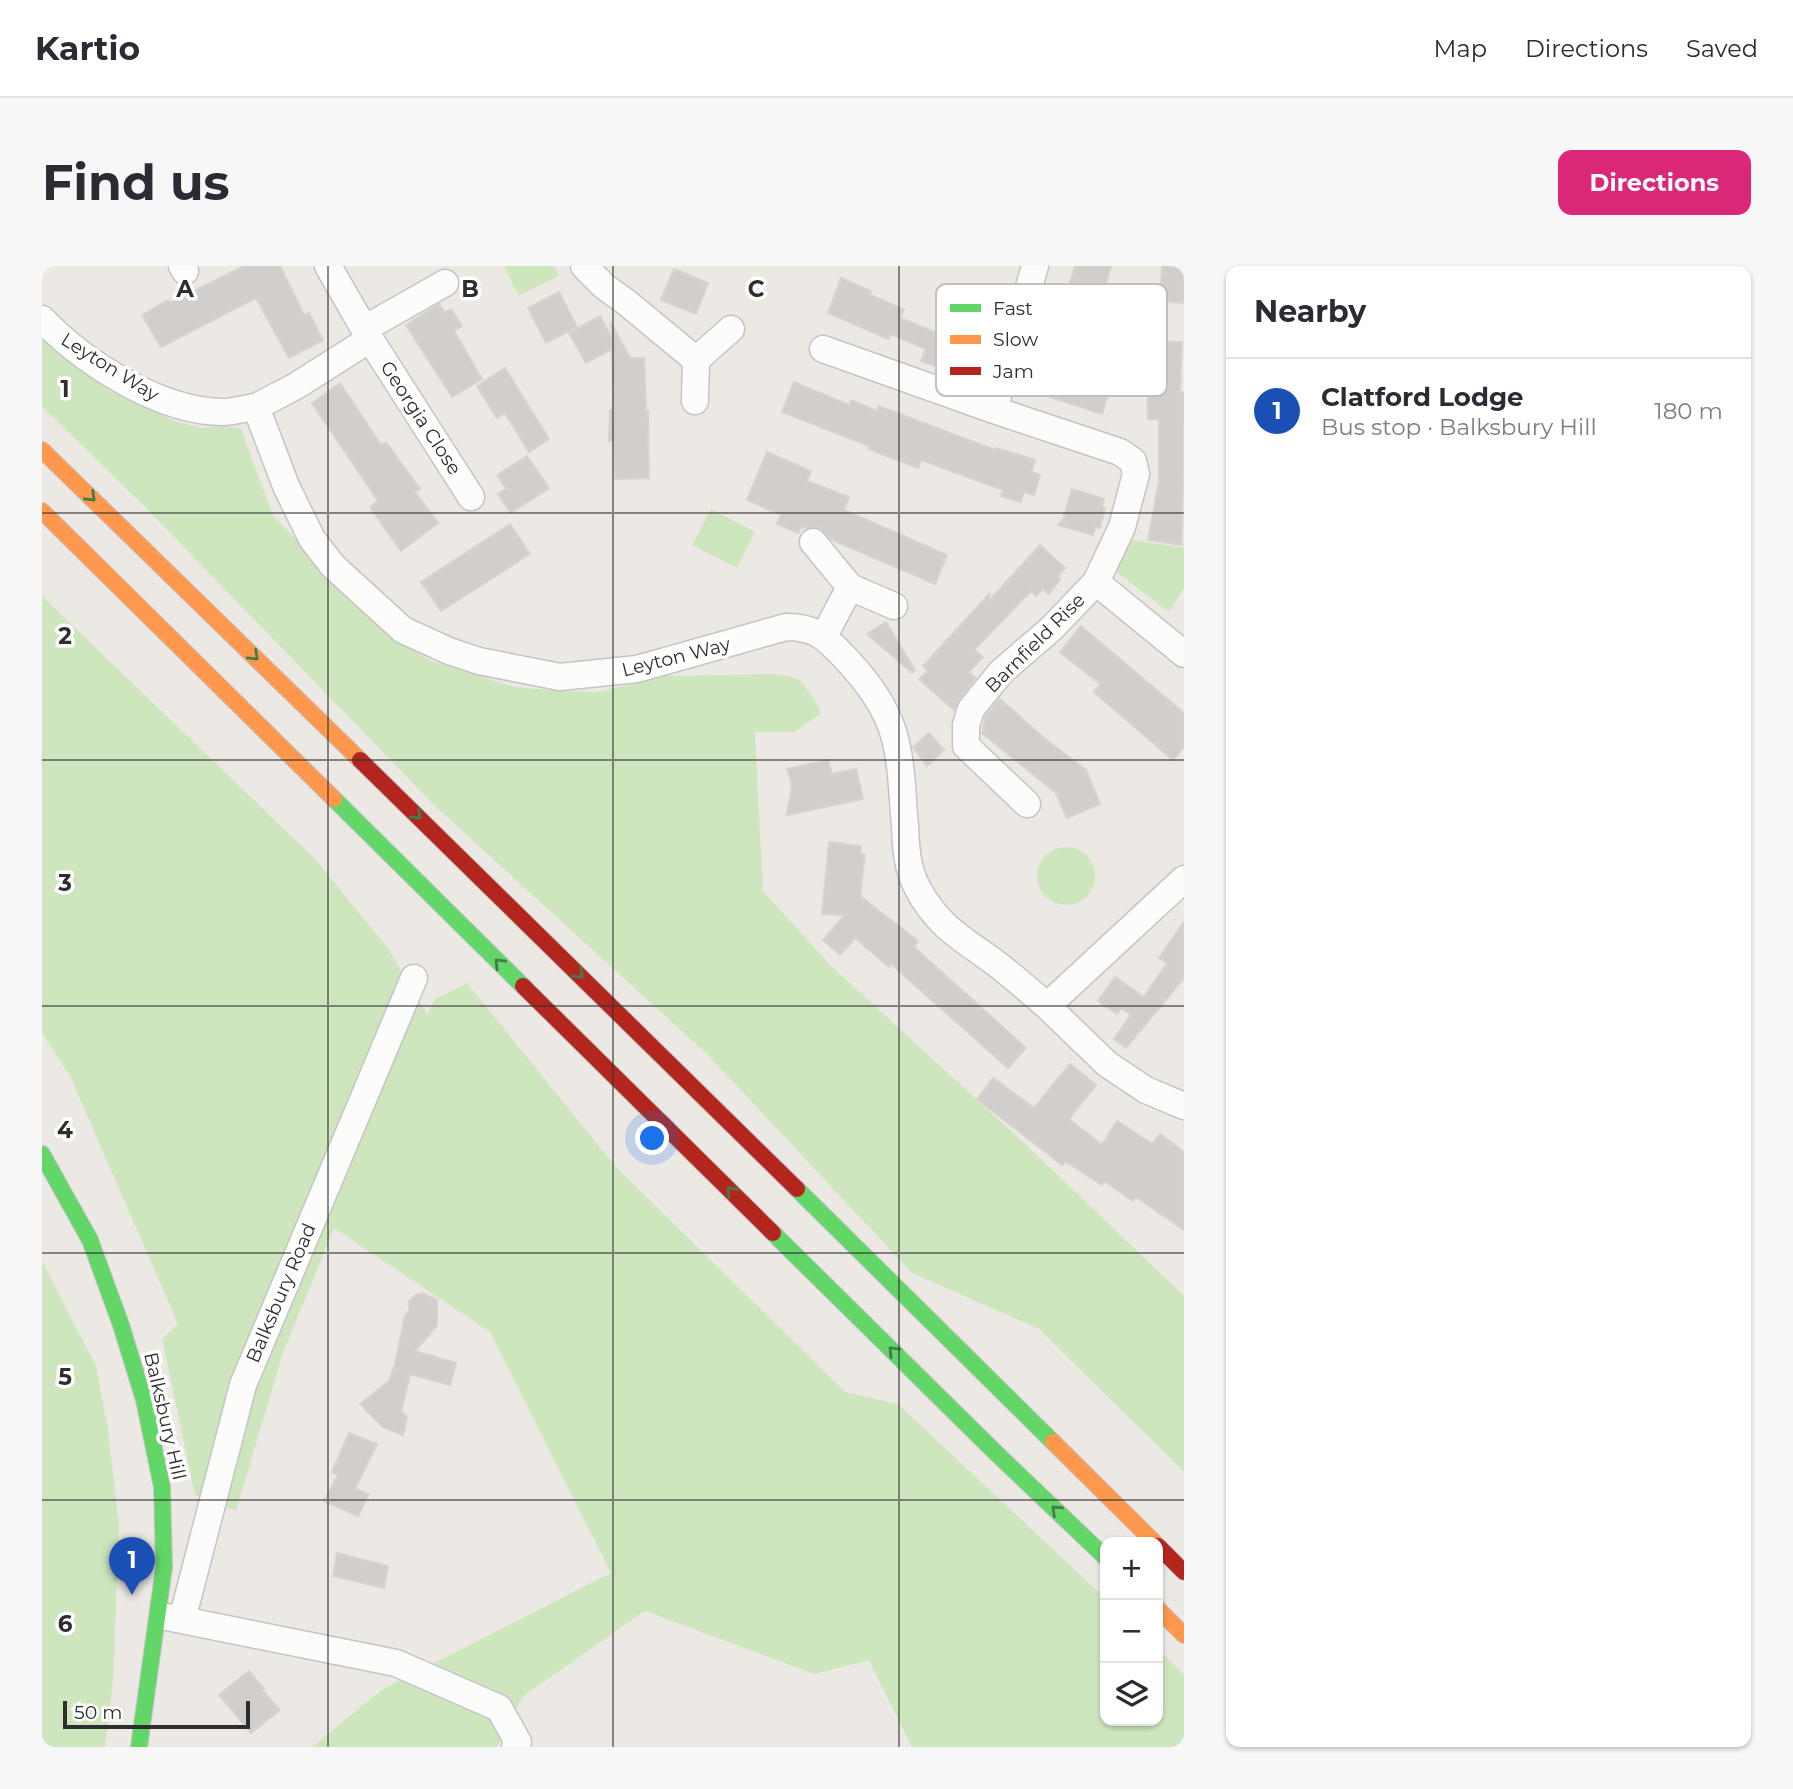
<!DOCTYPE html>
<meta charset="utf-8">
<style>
body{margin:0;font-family:Montserrat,sans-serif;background:#f7f7f7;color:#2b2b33}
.controls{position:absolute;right:21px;bottom:21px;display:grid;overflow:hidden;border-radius:14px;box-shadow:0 2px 5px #0004}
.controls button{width:63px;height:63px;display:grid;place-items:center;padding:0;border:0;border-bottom:2px solid #e1e1e2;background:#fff;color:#2b2b33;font:35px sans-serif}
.scale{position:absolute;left:21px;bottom:18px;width:187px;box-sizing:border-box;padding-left:7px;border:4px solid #2e2e2e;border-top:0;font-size:19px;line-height:24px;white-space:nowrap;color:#2e2e2e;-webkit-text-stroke:5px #fff;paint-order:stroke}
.you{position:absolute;left:611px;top:873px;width:24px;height:24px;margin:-18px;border:5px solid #fff;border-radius:50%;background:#1a73e8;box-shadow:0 0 0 10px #1a73e833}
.badge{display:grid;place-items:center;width:46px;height:46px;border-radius:50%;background:#db2777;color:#fff;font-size:23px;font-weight:700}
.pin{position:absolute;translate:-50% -58px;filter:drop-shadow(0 2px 4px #0008)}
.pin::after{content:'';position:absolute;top:37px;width:24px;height:21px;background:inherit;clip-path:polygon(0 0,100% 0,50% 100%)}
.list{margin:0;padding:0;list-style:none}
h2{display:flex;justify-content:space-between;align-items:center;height:91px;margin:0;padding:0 28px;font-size:30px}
h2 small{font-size:23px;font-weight:400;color:#7c7c81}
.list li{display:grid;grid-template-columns:46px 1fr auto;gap:21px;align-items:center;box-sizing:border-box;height:105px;padding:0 28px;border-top:2px solid #e1e1e2}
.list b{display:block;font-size:26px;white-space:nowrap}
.list p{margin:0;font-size:23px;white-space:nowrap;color:#7c7c81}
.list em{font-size:23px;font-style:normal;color:#7c7c81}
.icon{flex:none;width:38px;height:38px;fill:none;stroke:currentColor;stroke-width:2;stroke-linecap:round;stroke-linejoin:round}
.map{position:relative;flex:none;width:1142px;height:1481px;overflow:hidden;border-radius:14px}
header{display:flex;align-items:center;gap:42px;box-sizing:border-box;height:98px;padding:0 35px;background:#fff;border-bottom:2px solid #e1e1e2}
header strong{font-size:33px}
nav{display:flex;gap:38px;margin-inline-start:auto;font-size:24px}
.intro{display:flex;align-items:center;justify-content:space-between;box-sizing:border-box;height:168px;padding:0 42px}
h1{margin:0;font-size:49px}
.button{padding:18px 32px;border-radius:14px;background:#db2777;color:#fff;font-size:24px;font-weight:700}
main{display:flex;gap:42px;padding:0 42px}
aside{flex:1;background:#fff;border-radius:14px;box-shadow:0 2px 5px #0004}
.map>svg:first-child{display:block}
.green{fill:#cee6be}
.building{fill:#d1cecb;stroke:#d7d4d0;stroke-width:2}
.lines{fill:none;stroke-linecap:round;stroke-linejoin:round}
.street-casing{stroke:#c5c4c5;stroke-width:29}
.fast-casing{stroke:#c5c4c5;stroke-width:18}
.slow-casing{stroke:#c5c4c5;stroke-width:18}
.jam-casing{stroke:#c5c4c5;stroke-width:18}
.street{stroke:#fcfcfb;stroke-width:26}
.fast{stroke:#63d668;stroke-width:16}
.slow{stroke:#ff974d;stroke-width:16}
.jam{stroke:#b3261e;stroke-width:16}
.oneway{stroke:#467a48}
.grid{fill:none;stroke:#2e2e2e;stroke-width:2;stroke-opacity:0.55}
.labels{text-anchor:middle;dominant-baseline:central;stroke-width:7;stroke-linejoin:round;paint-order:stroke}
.street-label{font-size:19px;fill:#2e2e2e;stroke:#fff}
.key{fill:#fff;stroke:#c0c0c0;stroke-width:2}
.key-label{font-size:19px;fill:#2e2e2e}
.grid-label{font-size:23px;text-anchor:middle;font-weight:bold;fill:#2e2e2e;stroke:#fff;stroke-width:7;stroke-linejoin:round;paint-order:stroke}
</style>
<header>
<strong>Kartio</strong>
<nav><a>Map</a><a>Directions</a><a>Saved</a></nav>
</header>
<div class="intro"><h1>Find us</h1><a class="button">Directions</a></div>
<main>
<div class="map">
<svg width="1142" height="1481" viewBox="0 0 1142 1481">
<rect width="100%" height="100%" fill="#ece8e4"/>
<!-- green -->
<path class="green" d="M462 0H512L517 10 477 30Z
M0 67 129 154 160 162 186 160 199 163 231 250 355 375 389 395 472 421 517 425 556 426 622 410 735 408 757 413 773 434 779 447 753 466H713L721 625 789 700 979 874 1142 1030V1206L997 1063 870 1007 666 789 394 541 104 242 0 140Z
M669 243 713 266 695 302 650 279Z
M1084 273 1142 282V322L1127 346 1073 305Z
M0 330 272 592 346 682 385 748 393 733 425 717 573 900 803 1126 856 1138 1063 1332V1455H1116V1383L1142 1409V1481H870L827 1394 772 1408 603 1345 481 1430 455 1481H270L341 1423 569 1307 448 1066 292 962 241 1087 194 1245 153 1229 120 1073 136 1058 28 810 0 767Z
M995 610a29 29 0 1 1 58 0a29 29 0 1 1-58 0Z
M0 995 54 1100 66 1164 77 1259 71 1415 63 1481H0Z"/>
<!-- building -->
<path class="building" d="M202 0H238L262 49 267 47 281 74 247 92 214 32 119 81 100 49 126 34 128 37Z
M1033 0H1069L1057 42 1063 43 1057 63 1022 52 1027 37 1022 36Z
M1120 0 1142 2V37L1118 35Z
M632 3 666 17 654 48 619 34Z
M799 12 829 25 828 29 862 43 858 52 901 69 919 26 950 39 920 111 879 95 884 83 849 68 846 73 786 47Z
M517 26 535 61 504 77 486 42Z
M397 38 403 47 409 43 420 60 412 65 440 113 410 131 364 59Z
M558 50 570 73 569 57 588 92H602L604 145H606L607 212 573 213 572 175H567L568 144H571L570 83 544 97 527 67Z
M1078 68 1099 75 1140 76 1138 126H1142L1140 279 1106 274 1117 215V153H1106L1105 108 1065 106Z
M984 90 1069 118 1060 148 975 120Z
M463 102 507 173 487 186 463 147 455 152 435 120Z
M752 116 807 139 809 134 835 145 837 140 953 184 954 182 993 194 989 206 998 209 992 229 982 226 979 236 959 230 961 224 879 194 876 202 826 183 827 180 740 146Z
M298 117 339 179 344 176 378 223 373 226 396 257 359 285 328 241 336 235 270 137Z
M725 186 769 205 765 215 807 231 802 244 905 289 893 318 790 274 777 262 759 261 756 267 735 258 739 249 705 234Z
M485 190 507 222 469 247 456 228 464 223 455 209Z
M1030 223 1062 233 1060 240 1063 242 1058 262 1053 261 1051 269 1016 259 1024 250 1022 249Z
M468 258 488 288 399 345 379 316Z
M998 279 1023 302 1016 310 1018 313 1007 328 1001 323 994 330 989 325 932 384 941 391 927 406 934 412 917 433 912 444 877 413 886 405 881 400 948 327 945 337Z
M844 356 873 404 870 407 825 368Z
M1039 360 1142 447V481L1131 494 1052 426 1058 418 1018 386Z
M958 433 1002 472 1044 504 1058 538 1025 552 1014 527 940 467 943 451Z
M887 467 902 484 885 500 871 481Z
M786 494 790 508 814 503 821 533 745 549 750 518 745 503Z
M787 576 819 580 818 587 823 589 818 630 876 675 872 681 984 782 966 802 849 698 847 701 813 672 798 689 781 674 803 649 780 648Z
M1142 656V712L1084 782 1072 773 1089 749 1079 742 1075 748 1056 735 1073 711 1102 731 1125 697 1117 692Z
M1028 798 1054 819 1027 853 1060 879 1075 855 1110 878 1118 868 1142 886V964L1094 931 1091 935 1062 915 1060 919 1023 895 1020 899 935 833 951 812 992 842Z
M380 1027 395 1034V1056L394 1061 373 1085 414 1097 408 1119 368 1108 359 1146 365 1151 361 1169 342 1162 318 1138 347 1115 353 1098 363 1050 367 1044V1035L374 1029Z
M307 1167 335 1178 313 1223 327 1228 316 1250 282 1235 296 1209 290 1206Z
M295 1287 346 1300 342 1322 291 1310Z
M207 1405 222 1423 220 1424 238 1444 209 1467 177 1429Z"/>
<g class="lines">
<!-- street casing -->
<g class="street-casing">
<path id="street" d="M140 0 143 5
M286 0 328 73
M542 0 563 21 584 36 654 94
M0 53C42 97 119 146 181 146 192 146 203 142 214 141L244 220 270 273 291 300 361 364 407 385 437 395 518 411 595 403 744 361C776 361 785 373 806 395 861 454 857 486 863 561 864 583 865 603 876 623 898 664 924 674 960 702 975 714 990 727 1005 740L1142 613
M322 63 403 17
M781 83 952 144
M653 135 654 94 689 63
M214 141 254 120 328 73 429 231
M771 276 808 321 852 340
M1054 316 1142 388
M782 370 808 321
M985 538 924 480V459L929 443 959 406 1010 362 1054 316 1080 261 1094 208 1091 195 1078 186 952 144 993 0
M1005 740 1065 798 1104 824 1142 840
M125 1351 354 1397 457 1442 476 1476 473 1481
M140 1354 201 1119 372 712"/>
</g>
<!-- fast casing -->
<g class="fast-casing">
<path id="fast" d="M292 533 481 720
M0 888 48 974 79 1059 102 1134 120 1221 122 1301 97 1481
M755 923 1011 1176
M731 967 955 1188 1063 1291"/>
</g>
<!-- slow casing -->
<g class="slow-casing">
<path id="slow" d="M0 184 318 494
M0 245 292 533
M1011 1176 1112 1276
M1116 1343 1142 1369"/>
</g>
<!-- jam casing -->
<g class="jam-casing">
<path id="jam" d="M318 494 755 923
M481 720 731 967
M1116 1280 1142 1306"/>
</g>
<!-- street -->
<use href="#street" class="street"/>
<!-- fast -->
<use href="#fast" class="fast"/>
<!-- slow -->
<use href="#slow" class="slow"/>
<!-- jam -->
<use href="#jam" class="jam"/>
</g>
<!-- one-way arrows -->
<defs><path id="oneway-chevron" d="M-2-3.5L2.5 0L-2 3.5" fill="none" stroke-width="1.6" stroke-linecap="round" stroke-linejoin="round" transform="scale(1.75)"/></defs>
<g class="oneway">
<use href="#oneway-chevron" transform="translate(49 231) rotate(44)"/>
<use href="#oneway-chevron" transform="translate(212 390) rotate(44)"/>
<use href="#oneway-chevron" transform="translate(375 549) rotate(44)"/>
<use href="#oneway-chevron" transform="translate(457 697) rotate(-135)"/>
<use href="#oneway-chevron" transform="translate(537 708) rotate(44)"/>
<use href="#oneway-chevron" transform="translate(689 925) rotate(-135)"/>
<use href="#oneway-chevron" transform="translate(851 1085) rotate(-135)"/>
<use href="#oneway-chevron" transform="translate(1014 1244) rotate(-137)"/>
</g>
<!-- grid -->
<path class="grid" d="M286 0V1481M571 0V1481M857 0V1481M0 247H1142M0 494H1142M0 740H1142M0 987H1142M0 1234H1142"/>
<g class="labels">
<!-- street labels -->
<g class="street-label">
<text transform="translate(68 101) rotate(32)">Leyton Way</text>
<text transform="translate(379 152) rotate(57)">Georgia Close</text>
<text transform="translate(993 377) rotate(-45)">Barnfield Rise</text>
<text transform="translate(634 391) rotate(-14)">Leyton Way</text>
<text transform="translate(239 1027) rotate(-67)">Balksbury Road</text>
<text transform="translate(123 1150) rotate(77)">Balksbury Hill</text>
</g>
</g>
<!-- legend -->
<rect x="894" y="18" width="231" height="112" rx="10" class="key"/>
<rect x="908" y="38" width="31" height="8" fill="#63d668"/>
<rect x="908" y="69" width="31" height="9" fill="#ff974d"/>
<rect x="908" y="101" width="31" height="8" fill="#b3261e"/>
<g class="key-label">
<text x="951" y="49">Fast</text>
<text x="951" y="80">Slow</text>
<text x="951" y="112">Jam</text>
</g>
<g class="grid-label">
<text x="143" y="31">A</text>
<text x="428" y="31">B</text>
<text x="714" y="31">C</text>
<text x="23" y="131">1</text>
<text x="23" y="378">2</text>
<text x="23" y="625">3</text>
<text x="23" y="872">4</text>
<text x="23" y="1119">5</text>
<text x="23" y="1366">6</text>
</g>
</svg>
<div class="controls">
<button>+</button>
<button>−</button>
<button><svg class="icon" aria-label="layers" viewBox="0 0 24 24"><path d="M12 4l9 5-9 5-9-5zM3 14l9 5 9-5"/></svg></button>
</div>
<div class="scale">50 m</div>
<div class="you"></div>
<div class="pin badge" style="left:90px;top:1329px;background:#1a4fb4">1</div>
</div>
<aside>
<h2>Nearby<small></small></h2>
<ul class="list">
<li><span class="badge" style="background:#1a4fb4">1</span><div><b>Clatford Lodge</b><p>Bus stop · Balksbury Hill</p></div><em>180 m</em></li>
</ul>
</aside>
</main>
